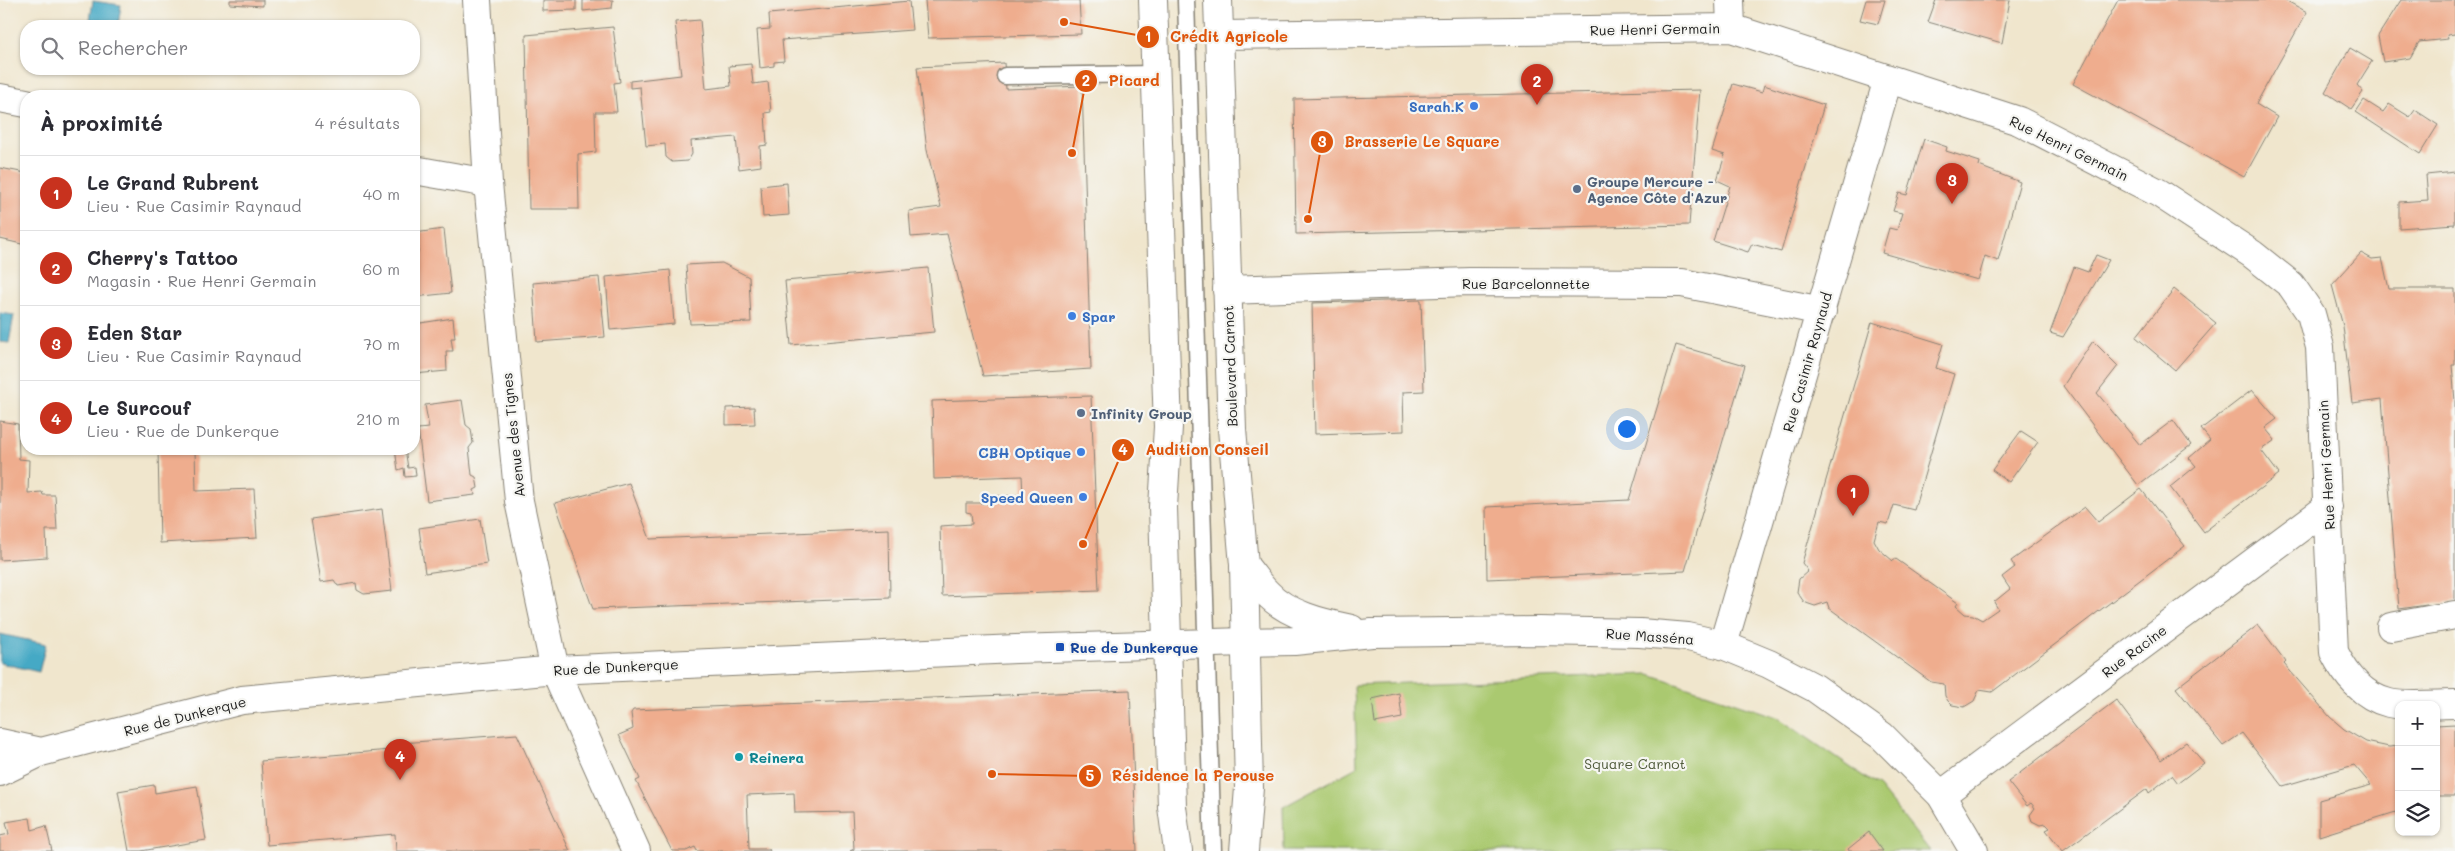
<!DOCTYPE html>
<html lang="fr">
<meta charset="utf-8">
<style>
body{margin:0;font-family:Mali,sans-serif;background:#f7f7f7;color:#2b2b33}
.controls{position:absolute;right:15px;bottom:15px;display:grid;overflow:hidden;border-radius:10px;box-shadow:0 1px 4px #0004}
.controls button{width:45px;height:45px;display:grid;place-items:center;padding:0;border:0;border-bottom:1px solid #e1e1e2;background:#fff;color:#2b2b33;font:25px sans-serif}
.you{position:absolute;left:1626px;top:428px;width:18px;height:18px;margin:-12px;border:4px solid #fff;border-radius:50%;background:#1a73e8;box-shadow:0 0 0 8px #1a73e833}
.badge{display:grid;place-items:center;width:32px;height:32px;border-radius:50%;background:#c8321e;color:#fff;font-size:16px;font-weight:700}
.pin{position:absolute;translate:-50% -41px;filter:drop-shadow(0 1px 2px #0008)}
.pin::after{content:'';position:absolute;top:26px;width:18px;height:15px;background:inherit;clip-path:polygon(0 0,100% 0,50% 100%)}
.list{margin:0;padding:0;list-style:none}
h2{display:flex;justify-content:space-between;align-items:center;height:65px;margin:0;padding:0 20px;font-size:21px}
h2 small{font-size:16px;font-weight:400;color:#7c7c81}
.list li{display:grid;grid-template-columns:32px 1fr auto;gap:15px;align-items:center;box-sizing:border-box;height:75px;padding:0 20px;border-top:1px solid #e1e1e2}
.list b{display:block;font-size:19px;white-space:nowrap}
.list p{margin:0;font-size:16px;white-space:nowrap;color:#7c7c81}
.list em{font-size:16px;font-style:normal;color:#7c7c81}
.icon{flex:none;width:28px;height:28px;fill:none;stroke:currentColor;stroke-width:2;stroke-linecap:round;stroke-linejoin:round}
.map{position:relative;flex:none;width:2455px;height:851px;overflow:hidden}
.search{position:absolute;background:#fff;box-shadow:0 1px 4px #0004;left:20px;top:20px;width:400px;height:55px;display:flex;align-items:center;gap:12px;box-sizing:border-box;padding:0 18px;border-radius:20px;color:#7c7c81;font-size:19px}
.panel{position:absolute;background:#fff;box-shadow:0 1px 4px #0004;left:20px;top:90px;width:400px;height:365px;border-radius:20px}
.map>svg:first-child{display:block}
.green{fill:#aac970;stroke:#637246}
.water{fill:#45a9c5;stroke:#306270}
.building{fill:#efad8e}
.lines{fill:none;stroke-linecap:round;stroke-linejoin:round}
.lane-casing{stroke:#868174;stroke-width:19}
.street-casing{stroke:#868174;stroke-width:30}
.secondary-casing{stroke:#868174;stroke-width:30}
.primary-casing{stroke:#868174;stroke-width:30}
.lane{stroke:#fff;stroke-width:16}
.street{stroke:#fff;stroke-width:28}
.secondary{stroke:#fff;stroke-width:28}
.primary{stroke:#fff;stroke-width:28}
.shop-dot{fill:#3f7fe0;stroke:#f6f6f2;stroke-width:2}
.service-dot{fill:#5c6f8a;stroke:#f6f6f2;stroke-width:2}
.transit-dot{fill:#1a4fb4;stroke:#f6f6f2;stroke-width:2}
.culture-dot{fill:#0f9aa8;stroke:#f6f6f2;stroke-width:2}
.labels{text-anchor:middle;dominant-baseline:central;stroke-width:4.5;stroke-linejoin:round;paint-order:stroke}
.street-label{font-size:14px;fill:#1c1c1c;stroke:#f6f6f2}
.shop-label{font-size:14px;font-weight:bold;fill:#366cbe;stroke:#f6f6f2;text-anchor:end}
.service-label{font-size:14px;font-weight:bold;fill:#4e5e75;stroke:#f6f6f2;text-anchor:start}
.transit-label{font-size:14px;font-weight:bold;fill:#164399;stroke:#f6f6f2;text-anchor:start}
.culture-label{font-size:14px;font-weight:bold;fill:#0d838f;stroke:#f6f6f2;text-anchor:start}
.park-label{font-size:14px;fill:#4e5939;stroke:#f6f6f2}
.leader{fill:none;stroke:#de560d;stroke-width:2}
.callout-dot{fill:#de560d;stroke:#f6f6f2;stroke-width:2}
.mark-label{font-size:15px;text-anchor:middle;font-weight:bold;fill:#fff}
.callout-label{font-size:15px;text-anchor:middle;font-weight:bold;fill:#de560d;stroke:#f6f6f2;stroke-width:4.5;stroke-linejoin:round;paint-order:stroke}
</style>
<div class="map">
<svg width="2455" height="851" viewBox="0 0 2455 851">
<rect width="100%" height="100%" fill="#f6f6f2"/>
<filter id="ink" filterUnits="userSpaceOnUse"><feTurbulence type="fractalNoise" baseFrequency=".02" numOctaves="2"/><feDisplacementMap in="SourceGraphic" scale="10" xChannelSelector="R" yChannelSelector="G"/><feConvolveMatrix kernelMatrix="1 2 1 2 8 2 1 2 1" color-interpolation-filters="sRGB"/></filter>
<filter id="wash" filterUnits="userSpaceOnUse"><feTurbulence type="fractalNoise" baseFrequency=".0096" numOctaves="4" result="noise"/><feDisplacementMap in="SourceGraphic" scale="20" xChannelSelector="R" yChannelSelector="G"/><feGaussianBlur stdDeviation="1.12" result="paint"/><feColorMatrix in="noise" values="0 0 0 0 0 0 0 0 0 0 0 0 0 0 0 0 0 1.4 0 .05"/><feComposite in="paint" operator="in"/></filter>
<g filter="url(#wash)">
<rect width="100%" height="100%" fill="#f0e6cd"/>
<!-- green -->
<path class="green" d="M1649 674 1777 717 1879 787 1930 851H1284L1283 807 1357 767 1354 685Z"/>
<!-- water -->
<path class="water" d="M93 1 121 5 118 26H89Z
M0 313 14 315 9 343 0 342Z
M0 634 46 644 39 672 0 663Z"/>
<g id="blocks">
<!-- building -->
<path class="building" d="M230 0H263V6L230 4Z
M543 0H576V10L543 11Z
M583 0H613L612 8 583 11Z
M925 0H1079L1081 34 928 38Z
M1866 0H1885L1878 24 1860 20Z
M1936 0H2010L2002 43 1928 22Z
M2118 0H2285L2307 12 2256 104 2277 117 2244 177 2073 84Z
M2401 0H2455V34L2447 35 2448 39 2419 42 2410 58 2383 62 2378 36Z
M909 1 912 30 782 40 784 61 774 62V66L760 68 757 30 770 29 769 14Z
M700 20 706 89 731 86 729 66 751 64 753 84 768 82 771 112 765 113 767 145 760 146 761 166 739 169 736 137 691 141 692 154 688 161 672 162 666 157 665 144 646 146 640 87 630 88V81L681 75 675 22Z
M613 27 620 82 614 83 617 112H595L596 152 578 154 579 209H529L526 35Z
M2350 48 2372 61 2357 85 2363 92 2351 109 2325 92Z
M1004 63 1006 89 1082 86 1091 369 983 376 947 234 911 237 909 211 941 207 927 150 917 67Z
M1733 84 1762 92 1764 85 1824 105 1781 252 1752 244 1748 252 1713 241 1730 186 1717 180 1725 155 1712 151Z
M1700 90 1689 225 1296 234 1294 99Z
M2364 100 2383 112 2389 104 2410 117 2415 110 2438 125 2420 154 2356 112Z
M1924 139 1947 147 1946 151 1980 162 1979 166 2020 182 1998 261 1985 256 1978 280 1882 253 1889 228 1897 230 1902 213 1893 211 1899 193 1907 195Z
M0 168 26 173V245L0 239Z
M2455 172V224L2399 228V202L2428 200 2426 175Z
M787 183 789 215 763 217 761 186Z
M444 229 451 293 414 297V270L419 247H414V233Z
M2361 253 2372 259 2382 258 2389 289H2455V365H2452L2455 401V601L2399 609 2382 399 2352 403 2343 326 2332 285Z
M2096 255 2109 260 2063 337 2050 333 2074 267 2088 272Z
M722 263 749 277 751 322 690 324 686 265Z
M928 268 934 332 791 345 785 281Z
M670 270 674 324 610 330 606 277Z
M599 277 605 337 537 342 533 283Z
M2174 289 2216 323 2175 370 2136 337Z
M1421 300 1424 391 1403 392 1404 431 1315 434 1312 303Z
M453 318 455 338H451L453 351H446L447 371 414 374V324Z
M1872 322 1943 344 1936 368 1954 374 1914 510 1894 505 1888 524 1879 522 1874 540 1879 549 1893 561 1896 559 1958 603 1956 606 1965 614 1973 615 1982 620 1998 609 1994 602 2010 589 2002 577 2015 567 2011 561 2085 507 2098 522 2141 489 2185 546 1992 692 1979 690 1974 701 1964 707 1952 705 1948 701 1945 696 1944 684 1931 682 1829 608 1827 602 1815 606 1809 604 1804 602 1797 592 1799 579 1808 571 1802 563Z
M2093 341 2118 366 2097 393 2140 445 2173 420 2191 445 2138 485 2063 386Z
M1676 345 1745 365 1685 571 1487 579 1486 507 1629 500Z
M2252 390 2277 419 2265 428 2275 440 2261 450 2279 474 2204 532 2170 487 2196 466 2189 458 2210 440 2201 429Z
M1091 396 1099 590 942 596 940 526 972 524 971 513 966 512V503H993V496L1023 495 1022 476 934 479 932 401Z
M462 400 466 425 471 429 473 443 469 448 472 475 476 477 478 488 474 490 475 495 427 501 418 429 429 428 425 405Z
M754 407 755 424 726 425V408Z
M0 421 18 424 19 459 29 460 28 493 42 492 43 495H55L57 530H46L47 557 0 560Z
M2021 431 2038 442 2009 482 1992 470Z
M158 449H195L196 491 254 489 257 538 160 543Z
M395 449H405L408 468 415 467 416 476 405 477 404 468 398 470Z
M629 483 650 539 889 529 890 598 593 609 555 503Z
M382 509 392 591 364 594 357 590 356 583 338 586 334 580 321 582 311 519Z
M480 519 487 564 425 573 419 528Z
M2258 625 2286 662 2284 664 2330 717 2344 729 2366 742 2389 747 2399 746V811L2319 836V800L2371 785 2354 765 2283 786 2242 733 2223 746 2176 688Z
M1130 690 1137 851H850L854 849 852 812 795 813 794 793 747 795 749 849H769L770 851H697L695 847 686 851H672L636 781 640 779 619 735 633 729 631 713 633 710Z
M1399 693 1402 718 1375 723 1372 699Z
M2116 700 2161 760 2186 742 2204 763 2178 783 2172 775 2149 793 2147 789 2063 851 2046 830 2050 828 2046 824 2040 825 2032 821 2030 815 2035 808 2031 803 2027 806 2008 782Z
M2455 724V796H2436V725Z
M517 734 570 851H396L395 834 267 845 261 761 390 750 389 744Z
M154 785 155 793 197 786 206 840 141 851H129L118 791Z
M30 818 32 830 46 826 52 851H0V836L9 834 6 822Z
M1869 832 1883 851H1849L1848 849Z"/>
</g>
</g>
<g filter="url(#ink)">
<use href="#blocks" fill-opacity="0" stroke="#868174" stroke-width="1"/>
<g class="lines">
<!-- lane casing -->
<g class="lane-casing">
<path id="lane" d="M1186 0 1213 851
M1005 76 1156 74"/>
</g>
<!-- street casing -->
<g class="street-casing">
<path id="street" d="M477 0 488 183 519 501 555 670 636 851
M1730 0 1731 28
M1220 35 1731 28 2019 121 2159 193 2252 254 2291 285 2311 314 2320 347 2334 652C2345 674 2363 697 2389 703 2405 707 2438 704 2455 704
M0 98 26 103
M414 170 488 183
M1227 290 1470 282 1682 283 1822 311
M2391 627 2455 615
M1723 645 1888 79
M0 743 41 752
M0 772 41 752 242 700 555 670 1016 649 1245 642
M1941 795 2328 507"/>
</g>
<!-- secondary casing -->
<g class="secondary-casing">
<path id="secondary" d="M1244 565C1252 574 1258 584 1266 592 1287 615 1322 623 1351 629
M1245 642 1294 641 1372 633 1539 631 1640 633 1688 637 1723 645 1769 664 1815 688 1882 736 1941 795 1974 851"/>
</g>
<!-- primary casing -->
<g class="primary-casing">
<path id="primary" d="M1153 0 1168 427 1163 507 1172 807 1178 851
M1218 0 1232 429 1244 565 1249 788 1244 851"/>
</g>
<!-- lane -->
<use href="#lane" class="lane"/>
<!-- street -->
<use href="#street" class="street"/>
<!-- secondary -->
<use href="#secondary" class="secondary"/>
<!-- primary -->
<use href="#primary" class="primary"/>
</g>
</g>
<!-- markers -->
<g class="shop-dot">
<circle cx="1474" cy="106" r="5"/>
<circle cx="1072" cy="316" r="5"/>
<circle cx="1081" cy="452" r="5"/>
<circle cx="1083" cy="497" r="5"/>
</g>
<g class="service-dot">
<circle cx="1577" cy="189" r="5"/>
<circle cx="1081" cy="413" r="5"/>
</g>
<rect class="transit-dot" x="1055" y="642" width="10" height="10" rx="2.5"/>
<circle class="culture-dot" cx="739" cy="757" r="5"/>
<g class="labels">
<!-- street labels -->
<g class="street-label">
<text transform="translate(1655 29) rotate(-1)">Rue Henri Germain</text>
<text transform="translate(2069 148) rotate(26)">Rue Henri Germain</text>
<text x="1526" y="283">Rue Barcelonnette</text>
<text transform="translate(1807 362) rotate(-74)">Rue Casimir Raynaud</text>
<text transform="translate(1230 366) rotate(-92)">Boulevard Carnot</text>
<text transform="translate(513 435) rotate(-96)">Avenue des Tignes</text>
<text transform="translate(2326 465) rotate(-93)">Rue Henri Germain</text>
<text transform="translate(1650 636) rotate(4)">Rue Masséna</text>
<text transform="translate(2134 651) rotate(-37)">Rue Racine</text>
<text transform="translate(616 667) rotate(-3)">Rue de Dunkerque</text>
<text transform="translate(185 716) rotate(-14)">Rue de Dunkerque</text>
</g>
<!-- shop labels -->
<g class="shop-label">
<text x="1464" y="106">Sarah.K</text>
<text x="1082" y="316" text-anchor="start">Spar</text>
<text x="1071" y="452">CBH Optique</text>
<text x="1073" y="497">Speed Queen</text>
</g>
<!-- service labels -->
<g class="service-label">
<text x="1587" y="181">Groupe Mercure -<tspan x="1587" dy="16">Agence Côte d'Azur</tspan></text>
<text x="1091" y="413">Infinity Group</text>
</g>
<!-- transit labels -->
<g class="transit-label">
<text x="1070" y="647">Rue de Dunkerque</text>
</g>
<!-- culture labels -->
<g class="culture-label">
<text x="749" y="757">Reinera</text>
</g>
<!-- park labels -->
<g class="park-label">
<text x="1635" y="763">Square Carnot</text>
</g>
</g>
<!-- callouts -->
<path class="leader" d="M1064 22L1148 37M1072 153L1086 81M1308 219L1322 142M1083 544L1123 450M992 774L1090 776"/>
<g class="callout-dot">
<circle cx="1064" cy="22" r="5"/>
<circle cx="1072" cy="153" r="5"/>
<circle cx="1308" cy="219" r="5"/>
<circle cx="1083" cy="544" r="5"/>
<circle cx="992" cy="774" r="5"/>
<circle cx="1148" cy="37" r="12"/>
<circle cx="1086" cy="81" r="12"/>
<circle cx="1322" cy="142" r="12"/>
<circle cx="1123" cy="450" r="12"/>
<circle cx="1090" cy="776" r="12"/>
</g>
<g class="mark-label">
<text x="1148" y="42">1</text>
<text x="1086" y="86">2</text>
<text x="1322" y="147">3</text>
<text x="1123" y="455">4</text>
<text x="1090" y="781">5</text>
</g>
<g class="callout-label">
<text x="1229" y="42">Crédit Agricole</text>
<text x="1134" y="86">Picard</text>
<text x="1422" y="147">Brasserie Le Square</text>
<text x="1207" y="455">Audition Conseil</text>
<text x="1193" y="781">Résidence la Perouse</text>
</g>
</svg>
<div class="controls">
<button>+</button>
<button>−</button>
<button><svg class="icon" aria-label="layers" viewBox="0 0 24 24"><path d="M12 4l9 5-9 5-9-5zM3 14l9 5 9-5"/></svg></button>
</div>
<div class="you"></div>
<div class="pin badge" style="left:1853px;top:516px">1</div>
<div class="pin badge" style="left:1537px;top:105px">2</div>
<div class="pin badge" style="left:1952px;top:204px">3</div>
<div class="pin badge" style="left:400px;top:780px">4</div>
<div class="search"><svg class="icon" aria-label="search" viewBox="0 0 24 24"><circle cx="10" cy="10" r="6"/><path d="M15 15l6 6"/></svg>Rechercher</div>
<section class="panel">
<h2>À proximité<small>4 résultats</small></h2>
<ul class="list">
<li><span class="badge">1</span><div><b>Le Grand Rubrent</b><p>Lieu · Rue Casimir Raynaud</p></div><em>40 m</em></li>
<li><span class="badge">2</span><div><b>Cherry's Tattoo</b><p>Magasin · Rue Henri Germain</p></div><em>60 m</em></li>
<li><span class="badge">3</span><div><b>Eden Star</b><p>Lieu · Rue Casimir Raynaud</p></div><em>70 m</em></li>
<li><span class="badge">4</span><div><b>Le Surcouf</b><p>Lieu · Rue de Dunkerque</p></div><em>210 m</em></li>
</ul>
</section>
</div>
